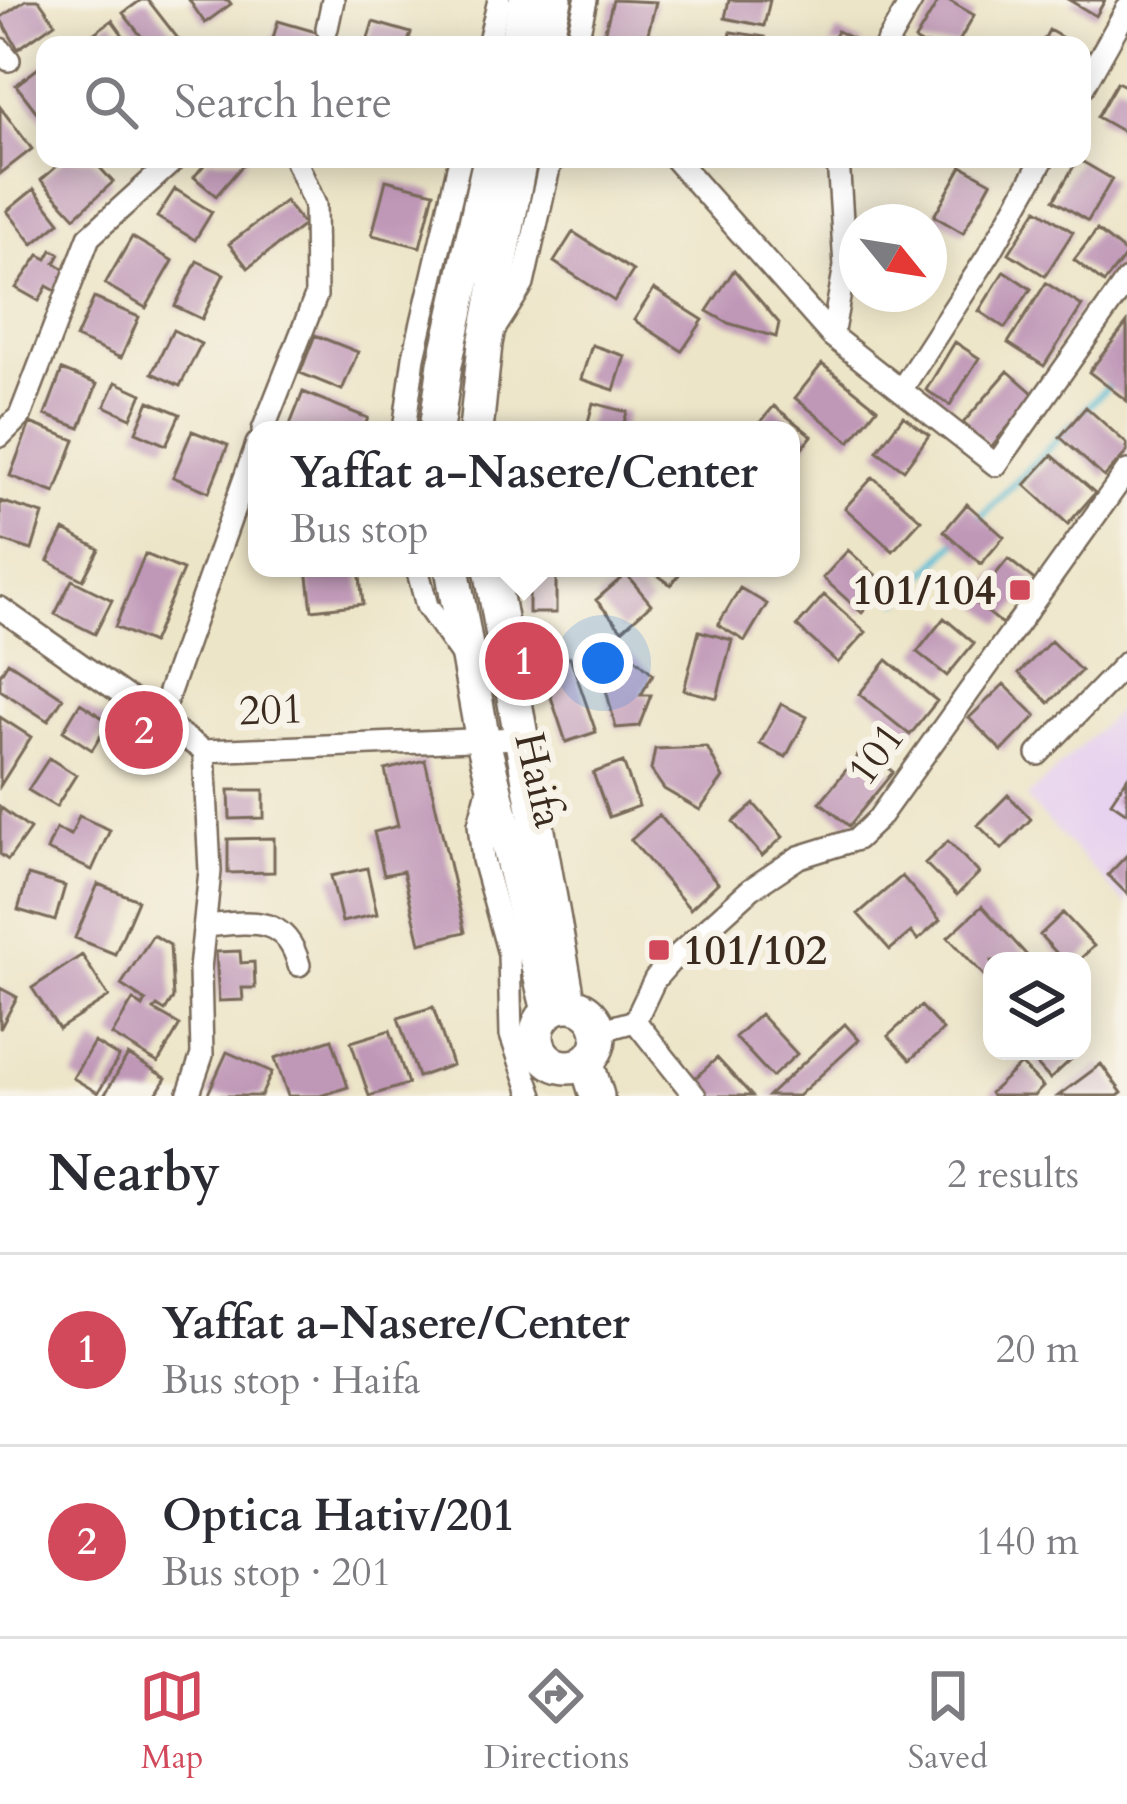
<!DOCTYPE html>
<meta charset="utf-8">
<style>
body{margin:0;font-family:Cardo,serif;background:#f2f2f3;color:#2b2b33}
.controls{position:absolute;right:36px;bottom:36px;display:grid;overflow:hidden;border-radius:24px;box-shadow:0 6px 30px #0003}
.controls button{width:108px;height:108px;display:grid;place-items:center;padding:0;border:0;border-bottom:3px solid #e1e1e2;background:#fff;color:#2b2b33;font:60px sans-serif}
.compass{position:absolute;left:839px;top:204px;width:108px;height:108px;border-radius:50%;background:#fff;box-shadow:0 6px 30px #0003;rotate:120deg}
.you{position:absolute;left:603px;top:663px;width:42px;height:42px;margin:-30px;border:9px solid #fff;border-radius:50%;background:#1a73e8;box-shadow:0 0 0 18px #1a73e833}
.badge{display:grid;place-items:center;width:78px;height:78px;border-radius:50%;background:#d1495b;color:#fff;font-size:39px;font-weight:700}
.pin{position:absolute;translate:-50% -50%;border:6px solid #fff;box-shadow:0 3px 12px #0006}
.popup{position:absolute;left:248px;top:421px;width:552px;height:156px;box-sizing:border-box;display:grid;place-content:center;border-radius:24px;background:#fff;filter:drop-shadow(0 3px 9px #0005);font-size:39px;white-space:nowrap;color:#7c7c81}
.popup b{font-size:45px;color:#2b2b33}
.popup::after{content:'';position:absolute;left:50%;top:100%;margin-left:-24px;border:24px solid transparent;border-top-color:#fff}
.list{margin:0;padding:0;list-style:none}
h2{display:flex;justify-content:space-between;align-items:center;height:156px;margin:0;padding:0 48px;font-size:51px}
h2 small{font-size:39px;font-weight:400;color:#7c7c81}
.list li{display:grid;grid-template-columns:78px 1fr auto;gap:36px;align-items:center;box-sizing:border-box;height:192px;padding:0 48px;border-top:3px solid #e1e1e2}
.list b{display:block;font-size:45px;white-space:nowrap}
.list p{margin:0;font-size:39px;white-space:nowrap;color:#7c7c81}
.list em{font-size:39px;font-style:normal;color:#7c7c81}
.icon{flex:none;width:66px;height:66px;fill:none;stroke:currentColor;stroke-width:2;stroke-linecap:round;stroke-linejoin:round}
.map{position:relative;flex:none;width:1127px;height:1096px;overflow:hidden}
.search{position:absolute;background:#fff;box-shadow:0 6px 30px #0003;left:36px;right:36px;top:36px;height:132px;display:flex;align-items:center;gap:30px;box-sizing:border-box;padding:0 42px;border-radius:24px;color:#7c7c81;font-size:45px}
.sheet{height:540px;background:#fff}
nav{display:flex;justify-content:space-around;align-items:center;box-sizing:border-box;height:168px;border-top:3px solid #e1e1e2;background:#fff;font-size:33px;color:#7c7c81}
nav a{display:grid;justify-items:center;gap:6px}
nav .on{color:#d1495b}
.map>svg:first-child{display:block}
.built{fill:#e7d2ef}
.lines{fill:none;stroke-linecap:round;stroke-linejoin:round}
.stream{stroke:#59bed7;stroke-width:6}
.building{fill:#bf97b7}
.minor-casing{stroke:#796b5a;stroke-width:26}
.highway-casing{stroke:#796b5a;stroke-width:38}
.minor{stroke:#fff;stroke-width:21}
.highway{stroke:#fff;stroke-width:33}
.poi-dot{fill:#d1495b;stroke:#f7f3e8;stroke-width:4.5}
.labels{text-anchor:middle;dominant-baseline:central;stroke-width:12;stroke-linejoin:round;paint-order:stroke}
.poi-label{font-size:42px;font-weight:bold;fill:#3b2a1e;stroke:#f7f3e8;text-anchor:end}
.street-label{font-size:42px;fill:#3b2a1e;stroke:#f7f3e8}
</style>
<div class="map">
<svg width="1127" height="1096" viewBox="0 0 1127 1096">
<rect width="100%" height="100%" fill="#f7f3e8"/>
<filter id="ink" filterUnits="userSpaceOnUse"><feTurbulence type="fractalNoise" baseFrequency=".00833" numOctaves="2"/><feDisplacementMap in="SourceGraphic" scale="24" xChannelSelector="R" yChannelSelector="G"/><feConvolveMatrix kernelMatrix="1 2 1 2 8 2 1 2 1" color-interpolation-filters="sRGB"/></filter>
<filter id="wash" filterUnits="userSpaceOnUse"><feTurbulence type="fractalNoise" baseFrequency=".004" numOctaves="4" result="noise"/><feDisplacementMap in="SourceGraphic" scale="48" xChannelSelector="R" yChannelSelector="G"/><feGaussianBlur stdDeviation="2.7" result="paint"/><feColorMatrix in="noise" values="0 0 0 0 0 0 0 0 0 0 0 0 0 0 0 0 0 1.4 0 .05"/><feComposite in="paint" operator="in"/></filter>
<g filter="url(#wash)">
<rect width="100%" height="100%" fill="#ede5c8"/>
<!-- built -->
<path class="built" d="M1127 702V906L1026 798Z"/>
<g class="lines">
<!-- stream -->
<path class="stream" d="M1082 413 1110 384
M977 521 1073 423
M899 601 959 539"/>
</g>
<g id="blocks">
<!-- building -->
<path class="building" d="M26 0H39L55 23 18 49 0 18Z
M141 0H148L183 45H148L123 13Z
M189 0H228L231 4 205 23Z
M613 0 656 2 645 45H601Z
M729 0H770L764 26 725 18Z
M939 0H948L974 15 957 45H923L915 40Z
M1069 0H1105L1096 16Z
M112 20 130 45H91L86 39Z
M278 21 323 34 320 45H271Z
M373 22 411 33 407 45H366Z
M1049 30 1075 45H1041Z
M837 31 866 45H830Z
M731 32 765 37 763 45H729Z
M45 63V123L16 85Z
M1117 82 1127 87V134L1097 117Z
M0 107 32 149 0 174Z
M65 159H92L113 182 75 217 41 180Z
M209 159H248L216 196 194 177Z
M1078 159 1112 179 1088 221 1054 200Z
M962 166 991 182 963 233 934 216Z
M386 180 434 192 420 247 372 235Z
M34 189 60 222 33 244 7 211Z
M175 189 212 212 195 240 157 217Z
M285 201 304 225 248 268 229 244Z
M1037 209 1073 232 1045 276 1009 253Z
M1097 230 1127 254 1104 283 1074 260Z
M573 232 633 271 614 301 554 262Z
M132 237 173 261 146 308 105 284Z
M52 250 60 254 55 263 68 271 56 291 47 286 39 301 16 288 39 255 47 259Z
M197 261 224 274 202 319 175 306Z
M734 270 779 323 776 337 728 323 707 311Z
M1004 271 1031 289 1005 328 979 311Z
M1046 283 1082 306 1044 366 1008 343Z
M654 289 703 320 682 351 634 320Z
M94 298 139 317 121 358 76 338Z
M1127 323V401L1089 372Z
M173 330 201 344 180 386 152 373Z
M315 335 358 352 342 390 300 373Z
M955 342 979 358 950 405 926 390Z
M592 345 625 356 614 390 581 379Z
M822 364 877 408 850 442 795 398Z
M62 370 97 384 80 428 45 415Z
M1008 371 1035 395 991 447 963 423Z
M116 382 142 394 131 418 105 406Z
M303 392 368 418 363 430H288Z
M149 401 180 414 166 445 136 432Z
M593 403 627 412 622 430H586Z
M774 406 812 436 791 462V430H754Z
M1086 407 1127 444V452L1104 477 1060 437Z
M903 416 929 435 904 470 877 451Z
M30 423 75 440 55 493 10 476Z
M192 431 228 445 209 492 173 477Z
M1052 455 1095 493 1068 524 1025 485Z
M873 477 921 520 893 551 845 508Z
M0 501 43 514 32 550 0 540Z
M967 504 1004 537 981 564 944 531Z
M64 530 99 549 83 580 48 561Z
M848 550 887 585 862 613 823 578Z
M145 554 183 570 152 643 115 627Z
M1008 559 1037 582 1002 624 974 601Z
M307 568H359L363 604 312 610Z
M529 568H556V613H529Z
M648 568H684L671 585Z
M626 574 651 604 622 630 596 600Z
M72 580 112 600 95 634 55 614Z
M740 588 767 604 745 641 718 625Z
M824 595 866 632 838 663 797 626Z
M944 618 974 643 947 676 917 652Z
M699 631 732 640 717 698 684 690Z
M1051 641 1081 671 1049 703 1019 673Z
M624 648 653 674 641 695H651L639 726 616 728 600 667 609 650Z
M570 657 596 732 566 742 541 667Z
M887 660 937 701 910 735 859 694Z
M8 662 63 698 48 721 0 690V675Z
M1004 684 1036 716 1002 751 969 718Z
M80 703 109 722 92 750 63 731Z
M781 704 807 717 786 757 760 744Z
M0 717 31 737 0 786Z
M707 747 723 778 700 810 664 789 651 770 655 749Z
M864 748 893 772 849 826 820 802Z
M49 758 76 775 56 807 28 790Z
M425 760 465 932 420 943 403 871 384 875 374 832 398 826 385 770Z
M623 762 639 806 609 817 593 773Z
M1127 778V813L1111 802Z
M229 790H264V818L230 819Z
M1008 795 1031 819 1002 849 978 825Z
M754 804 783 837 762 856 733 822Z
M0 807 30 829 8 860 0 854Z
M659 815 718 883 690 909 631 840Z
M79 816 110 830 92 870 47 850 56 829 71 835Z
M274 838V872L228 873V839Z
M948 841 979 873 957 895 925 863Z
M1127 855V894L1108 875Z
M367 868 377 914 342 922 331 876Z
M28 875 65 886 55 921 18 910Z
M902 876 940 920 918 940 911 932 890 950 858 914Z
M98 884 138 900 115 954 75 938Z
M982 906 1032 961H992V984L948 937Z
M1063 913 1094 946 1078 961H1064L1040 935Z
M153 935 170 945 173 998 165 1011 157 1006 154 1010 180 1025 158 1063 112 1035 133 1000 143 1007 146 1001 121 985Z
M240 951 241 963 254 962 255 988H242L243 1000 219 1001 216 952Z
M82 955 109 997 59 1029 32 988Z
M0 988 17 997 0 1029Z
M921 1006 943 1030 910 1060 888 1036Z
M433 1007 452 1065 418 1077 398 1018Z
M760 1014 797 1054 772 1077 735 1037Z
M845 1024 859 1040 798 1096H768Z
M390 1030 408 1084 369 1096 351 1042Z
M332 1039 348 1087 320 1096H288L275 1058Z
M94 1042 119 1057 98 1093 73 1078Z
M1038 1051H1080L1050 1079 1031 1058Z
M227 1052 272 1072 261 1096H207Z
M128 1055 166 1078 155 1096H104Z
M717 1058 752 1096H704L691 1082Z
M1021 1064 1043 1087 1034 1096H992L990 1093Z
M1101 1064 1122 1093 1118 1096H1058Z"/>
</g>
</g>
<g filter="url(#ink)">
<use href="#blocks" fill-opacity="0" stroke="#796b5a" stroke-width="3"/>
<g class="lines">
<!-- minor casing -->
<g class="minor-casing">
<path id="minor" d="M327 28 333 0
M488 45 499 0
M576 45 586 0
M886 45 912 0
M0 49 9 60
M1082 89 1127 9
M675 159 832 336 996 465 1127 280
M495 328 523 284 551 159
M832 336 845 266 838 159
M901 390 991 251 1043 159
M263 430 316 296 315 205 295 159
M404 430 414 357 460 159
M0 436 20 416 89 237 175 159
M417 568 427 606 463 657
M0 608 204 751 518 738
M159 720 257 444
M1038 754 1127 662
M490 782 479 824 483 860 509 954 511 1035 532 1096
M206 926C249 922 286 914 299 965
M635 1021 655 979 670 962 751 889 799 857 857 839 878 819 1127 471
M635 1021 695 1096
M599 1031 635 1021
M188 1096 202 1055 200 969 210 871 204 751"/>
</g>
<!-- highway casing -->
<g class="highway-casing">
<path id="highway" d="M516 45 526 0
M544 45 555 0
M436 430 445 364 490 159
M476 430 485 344 520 159
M452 568 483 741 549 1011
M491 568 569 1005
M537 1036a31 31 0 1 1 62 0a31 31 0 1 1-62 0Z
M586 1061 597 1096"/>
</g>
<!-- minor -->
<use href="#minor" class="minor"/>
<!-- highway -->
<use href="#highway" class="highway"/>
</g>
</g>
<!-- markers -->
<g class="poi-dot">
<rect x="1008" y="578" width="24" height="24" rx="6"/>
<rect x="647" y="938" width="24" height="24" rx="6"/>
</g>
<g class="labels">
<!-- poi labels -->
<g class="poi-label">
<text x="996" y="590">101/104</text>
<text x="683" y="950" text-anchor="start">101/102</text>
</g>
<!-- street labels -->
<g class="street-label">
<text transform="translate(271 710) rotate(-2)">201</text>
<text transform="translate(876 754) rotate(-54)">101</text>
<text transform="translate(539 780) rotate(77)">Haifa</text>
</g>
</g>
</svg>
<div class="controls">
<button><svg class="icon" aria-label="layers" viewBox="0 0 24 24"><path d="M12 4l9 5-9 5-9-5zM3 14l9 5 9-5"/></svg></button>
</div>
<svg class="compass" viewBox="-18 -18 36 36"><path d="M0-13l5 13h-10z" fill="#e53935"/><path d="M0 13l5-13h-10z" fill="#7c7c81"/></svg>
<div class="you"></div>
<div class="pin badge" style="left:524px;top:661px">1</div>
<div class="popup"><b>Yaffat a-Nasere/Center</b>Bus stop</div>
<div class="pin badge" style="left:144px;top:730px">2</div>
<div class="search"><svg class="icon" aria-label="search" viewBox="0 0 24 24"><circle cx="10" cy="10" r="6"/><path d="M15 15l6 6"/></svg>Search here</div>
</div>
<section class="sheet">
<h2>Nearby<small>2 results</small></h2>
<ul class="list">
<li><span class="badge">1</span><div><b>Yaffat a-Nasere/Center</b><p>Bus stop · Haifa</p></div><em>20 m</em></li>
<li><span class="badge">2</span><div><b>Optica Hativ/201</b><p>Bus stop · 201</p></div><em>140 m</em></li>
</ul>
</section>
<nav>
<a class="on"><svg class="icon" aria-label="map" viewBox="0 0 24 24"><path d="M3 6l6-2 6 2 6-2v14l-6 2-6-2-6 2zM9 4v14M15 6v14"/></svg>Map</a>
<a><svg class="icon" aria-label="directions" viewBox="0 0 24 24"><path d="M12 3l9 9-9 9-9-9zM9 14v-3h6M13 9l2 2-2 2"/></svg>Directions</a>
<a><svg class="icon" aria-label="saved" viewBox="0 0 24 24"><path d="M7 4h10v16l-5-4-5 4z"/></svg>Saved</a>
</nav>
